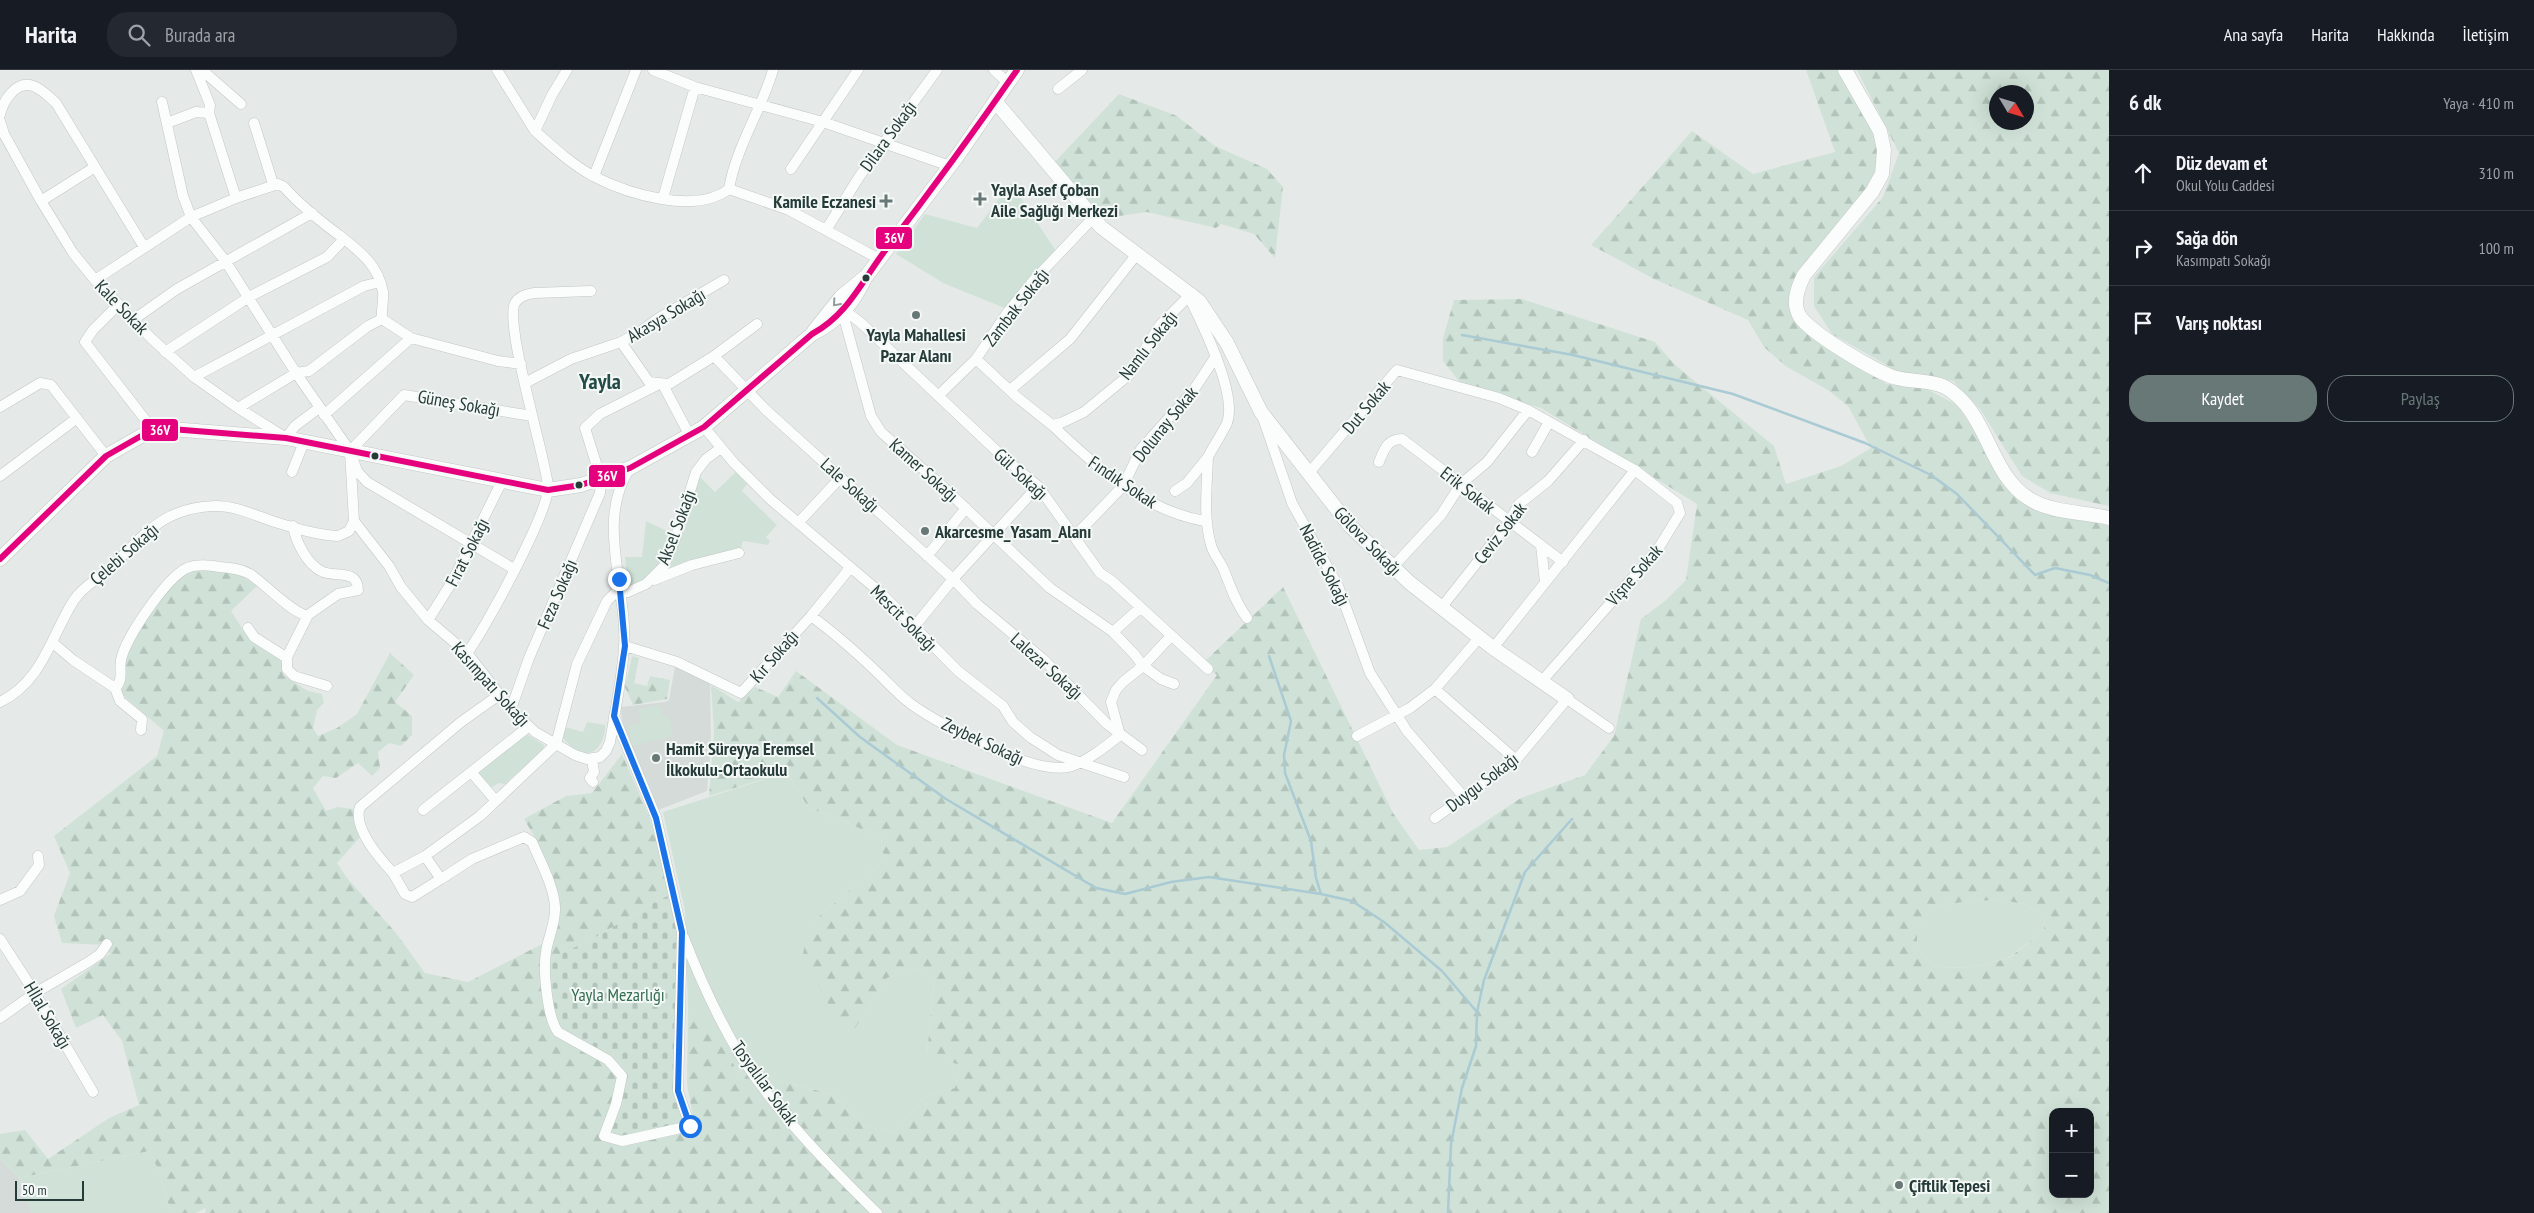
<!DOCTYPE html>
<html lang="tr">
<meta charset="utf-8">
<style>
body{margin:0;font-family:"PT Sans Narrow",sans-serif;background:#242831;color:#f1f3f6}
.controls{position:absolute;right:15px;bottom:15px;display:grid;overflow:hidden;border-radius:10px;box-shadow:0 5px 20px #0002}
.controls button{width:45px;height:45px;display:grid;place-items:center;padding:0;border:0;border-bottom:1px solid #363941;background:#171b24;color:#f1f3f6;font:25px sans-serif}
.compass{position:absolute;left:1989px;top:15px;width:45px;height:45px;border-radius:50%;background:#171b24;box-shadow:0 5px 20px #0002;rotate:128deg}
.scale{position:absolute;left:15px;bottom:12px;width:69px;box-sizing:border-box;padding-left:5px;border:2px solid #253b38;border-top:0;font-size:14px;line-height:18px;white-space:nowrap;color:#253b38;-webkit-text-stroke:4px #f4f8f6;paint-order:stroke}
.stop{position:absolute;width:15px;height:15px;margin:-11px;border:4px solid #1a73e8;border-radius:50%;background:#fff}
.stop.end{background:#1a73e8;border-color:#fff;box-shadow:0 1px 5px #0008}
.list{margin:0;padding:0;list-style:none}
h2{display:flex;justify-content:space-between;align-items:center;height:65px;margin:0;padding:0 20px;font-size:21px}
h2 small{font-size:16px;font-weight:400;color:#9ea1a6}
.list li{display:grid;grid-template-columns:32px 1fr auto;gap:15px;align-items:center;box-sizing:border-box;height:75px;padding:0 20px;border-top:1px solid #363941}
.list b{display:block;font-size:19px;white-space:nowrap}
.list p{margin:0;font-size:16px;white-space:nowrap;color:#9ea1a6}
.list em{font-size:16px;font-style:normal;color:#9ea1a6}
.actions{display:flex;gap:10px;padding:15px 20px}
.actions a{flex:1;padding:11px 0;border:1px solid #687876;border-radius:20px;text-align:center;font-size:18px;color:#687876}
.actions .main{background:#687876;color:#fff}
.icon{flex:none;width:28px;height:28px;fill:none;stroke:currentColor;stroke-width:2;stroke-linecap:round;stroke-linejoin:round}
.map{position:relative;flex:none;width:2109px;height:1143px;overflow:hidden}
header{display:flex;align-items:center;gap:30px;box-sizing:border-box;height:70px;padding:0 25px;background:#171b24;border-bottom:1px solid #363941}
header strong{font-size:24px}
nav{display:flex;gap:28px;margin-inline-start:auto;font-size:18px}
.search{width:350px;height:45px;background:#242831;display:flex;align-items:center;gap:12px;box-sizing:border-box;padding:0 18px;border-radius:20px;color:#9ea1a6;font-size:19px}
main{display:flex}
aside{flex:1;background:#171b24}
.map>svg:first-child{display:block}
.built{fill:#d4dbd8}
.green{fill:#d0e2d7}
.forest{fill:url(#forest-firs);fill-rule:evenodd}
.cemetery{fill:url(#cemetery-stones)}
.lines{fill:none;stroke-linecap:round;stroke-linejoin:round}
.stream{stroke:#aacad4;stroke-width:2.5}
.street-casing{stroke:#c2c7c5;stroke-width:11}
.secondary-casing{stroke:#c1c7c5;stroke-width:15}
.street{stroke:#fbfcfc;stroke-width:10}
.secondary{stroke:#fbfcfc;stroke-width:14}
.bus-1-casing{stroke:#f4f8f6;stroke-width:10}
.bus-1{stroke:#e5007d;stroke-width:6}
.oneway{stroke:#909c9a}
.route{stroke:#1a73e8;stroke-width:6}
.poi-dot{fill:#687876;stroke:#f4f8f6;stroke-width:2}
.bus-dot{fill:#253b38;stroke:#f4f8f6;stroke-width:2}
.labels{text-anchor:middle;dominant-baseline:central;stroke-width:4;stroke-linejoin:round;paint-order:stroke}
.street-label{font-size:18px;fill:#253b38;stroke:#f4f8f6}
.poi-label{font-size:18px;font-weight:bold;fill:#253b38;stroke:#f4f8f6;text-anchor:start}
.park-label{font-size:18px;fill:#336e50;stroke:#f4f8f6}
.district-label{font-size:22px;font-weight:bold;fill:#224c46;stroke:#f4f8f6}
.line-badge{stroke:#f4f8f6;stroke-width:2}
.badge-label{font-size:14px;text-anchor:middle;font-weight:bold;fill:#fff}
</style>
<header>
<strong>Harita</strong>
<div class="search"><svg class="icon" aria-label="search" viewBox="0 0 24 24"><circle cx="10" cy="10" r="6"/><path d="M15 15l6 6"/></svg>Burada ara</div>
<nav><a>Ana sayfa</a><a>Harita</a><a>Hakkında</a><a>İletişim</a></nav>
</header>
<main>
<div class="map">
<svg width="2109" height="1143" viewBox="0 0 2109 1143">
<defs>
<pattern id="forest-firs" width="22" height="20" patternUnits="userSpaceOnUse" patternTransform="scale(1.25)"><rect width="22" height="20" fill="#d0e2d7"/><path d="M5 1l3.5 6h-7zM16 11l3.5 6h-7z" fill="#b2c3b9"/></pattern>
<pattern id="cemetery-stones" width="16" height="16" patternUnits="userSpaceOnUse" patternTransform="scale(1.25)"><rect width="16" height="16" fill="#d0e2d7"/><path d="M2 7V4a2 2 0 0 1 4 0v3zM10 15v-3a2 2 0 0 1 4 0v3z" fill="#b2c3b9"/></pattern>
</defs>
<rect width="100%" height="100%" fill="#e5eae8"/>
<!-- built -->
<path class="built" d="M675 597 699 606 710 614 711 675 707 721 658 740 623 659 621 637 665 632 669 630Z
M0 1089 19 1108 32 1143H0Z"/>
<!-- green -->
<path class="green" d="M1011 113 1056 181 1007 239 943 213 896 184 925 144 977 158Z
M736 402 747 414 742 421 777 455 766 467 770 471 768 475 743 471 741 478 696 489 669 502 667 498 685 459 699 406 715 422Z
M646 451 673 464C663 486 656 507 631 516L627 508 625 487H642Z
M660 635 663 647 641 652 669 646 673 666 632 676 628 656 641 653 638 640Z
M587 652 605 655C606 669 596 689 579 682 572 679 568 673 563 668L565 657 583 662Z
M523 665H528L544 675 543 680 505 714 499 713 490 718 478 706 479 701Z
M787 702 808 737 881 767 884 790 809 855 854 960 887 908 915 898 934 911 927 983 960 995 955 1018 924 1027 895 1062 864 1056 832 1024 737 1001 711 954 688 937 685 841 663 742Z
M2001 830 2024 834 2045 846 2044 860 2008 888 1972 898 1936 897 1917 878V858L1934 836 1970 831Z
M149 1081 160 1103 171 1143H32L19 1108Z"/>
<!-- forest -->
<path class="forest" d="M1806 0H1844L1878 76 1884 96 1792 228 1809 264 1887 314 1923 317 1957 335 1980 369 2033 434 2109 456V1143H205L206 1138 196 1143H171L160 1103 149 1081 19 1108 0 1089V1064L25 1060 48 1089 109 1048 139 1035 122 971 103 945 76 958 61 919 110 884 105 875 62 873 54 846 70 803 54 766 157 686 164 661 115 618 120 591 158 527 194 496 230 498 257 516 231 541 249 569 281 590 283 605 308 621 322 624 324 633 317 640 313 658 318 666 337 658 357 644 390 583 414 605 395 632 412 646V665L401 676 389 673 378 682 380 698 372 706 358 693 336 708 323 706 313 718 326 741 338 737 353 739 361 766 337 793 347 808 396 863 425 903 468 912 554 868 559 840 537 771 524 749 566 726 592 723 622 684 649 746 672 824 655 832 591 870 549 889 683 1050 693 1047 687 1014 688 937 711 953 737 1001 832 1024 864 1056 895 1062 924 1027 955 1018 960 995 927 984 934 911 915 898 887 908 854 960 843 964 803 884 809 855 884 790 881 767 808 737 787 702 709 726 714 663 711 615 738 632 755 617 778 627 796 601 897 675 1112 753 1217 605 1203 593 1283 517 1393 743 1419 780 1447 777 1521 728 1585 705 1614 666 1641 549 1665 531 1686 510 1697 434 1541 338 1463 316 1443 291V268L1454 230 1522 229 1655 272 1675 295 1774 376 1786 414 1841 396 1871 378 1848 336 1828 320 1787 297 1764 277 1748 250 1654 209 1591 175 1692 61 1753 104 1835 82ZM2001 830 2024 834 2045 846 2044 860 2009 888 1972 898 1936 897 1917 878V858L1934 836 1970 831ZM2053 1042H2090V1124H2053Z
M1857 0H2109V436L2050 423 2022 406 1980 339 1953 311 1899 302 1832 264 1814 236V207L1883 127 1899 83ZM1996 22H2026V52H1996Z
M1119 24 1177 46 1215 76 1267 99 1283 117 1275 188 1254 164 1221 154 1216 158 1147 142 1119 146 1093 141 1053 94Z
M632 586 639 588 634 613 647 616 650 606 670 610 667 629 633 635 625 617Z"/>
<!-- cemetery -->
<path class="cemetery" d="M672 824 677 846V970L674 1000 677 1036 683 1050 623 1065 607 1062 626 1006 555 954 549 889 591 870 655 832Z"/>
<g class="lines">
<!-- stream -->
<path class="stream" d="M1462 265 1573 285 1733 324 1865 373 1931 405 1957 424 2035 505 2055 498 2090 505 2109 513
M1269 586 1291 651 1284 685 1285 703 1311 771 1316 808 1321 824
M817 628 860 667 946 729 1096 818 1125 824 1171 812 1209 807 1321 824 1352 831 1384 852 1442 901 1477 942
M1448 1143 1451 1074 1462 1018 1476 976 1477 942 1484 910 1525 802 1572 749"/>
<!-- street casing -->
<g class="street-casing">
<path id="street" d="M196 0 210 35 209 43
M202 0 241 34
M497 0 535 61
M567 0 552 25 535 61C553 77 571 94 593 106 628 124 695 145 729 119
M653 0 695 17 823 52 950 96
M773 0C761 41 736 77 729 119L789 140 879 189
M994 0 1008 13
M1058 19 1082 0
M162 32 183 126 191 147 226 192 296 303 350 381 357 401 367 412 514 499
M0 45C3 31 16 10 33 16 42 19 49 27 56 33L144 177
M0 51 4 64 41 131 73 183 95 210 152 269 194 307 238 338 286 368 295 356 319 338
M167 53 196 42 209 43 236 128
M254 53 273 114
M791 99 858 0
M594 106 636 0
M663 128 695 17
M41 131 95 97
M826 160 859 107 937 0
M95 210 191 147 236 128 278 114 284 117C300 135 320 151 339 165 359 181 378 194 383 222 384 231 381 240 382 249L411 268 498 291 521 294
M1189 227C1202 253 1238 325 1227 353 1222 364 1214 375 1208 387
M119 234 93 260 85 272 154 361
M133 250 177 219 312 143
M621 272 649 312 669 314 714 286 757 254
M165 282 249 227 327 187 344 169
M714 286 766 340 953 509 977 534 1043 589 1107 654 1142 680
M976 289 1018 328 1052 355 1061 353 1084 342 1129 305 1160 255 1192 223
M194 307 364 216 380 212
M525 313 571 289 621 272 638 263 659 248 724 210
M663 315 690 366
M1010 320 1070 269 1137 184
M939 325 976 289 1007 243 1034 210 1092 149
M0 337 40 313 51 315 106 386
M238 338 296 303 309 301 368 256 382 249
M324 345 411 268
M1263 348 1292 433 1338 516 1370 603 1407 661 1464 727
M1052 355C1095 396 1144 441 1205 451
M704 357 734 393 770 429 882 524 958 601 1003 636 1013 652 1030 667 1058 685 1124 707
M350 381 354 451 389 496 401 517 428 550 467 583 511 639 535 662 575 685 587 689 600 687 606 681 610 672C615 641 622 609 624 578 628 519 595 451 630 398
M350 381 404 325 532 346
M1532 382 1549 352
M1379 392C1384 380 1387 369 1402 369L1563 492
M292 402 304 372
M1308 404 1397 300 1499 328 1528 340 1635 400 1677 433 1680 443 1658 479 1541 612
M0 406 77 348
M1175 421 1187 413 1208 387C1207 416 1203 447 1211 475 1214 486 1222 493 1225 503 1232 520 1236 533 1247 548
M798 453 841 407
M1075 466 1123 416 1141 379 1193 321 1216 286
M1541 475 1545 513
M927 486 966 438
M1392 498 1441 445 1461 414 1487 392 1528 340
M654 510 692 495 739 483
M1441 538 1509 452 1519 434 1548 411 1584 370
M308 545 287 587V599L294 606 327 616
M811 546C836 564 858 584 880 605 890 615 900 626 911 634 940 655 1037 708 1072 696 1089 690 1106 676 1120 665L1111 632 1116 620 1123 612 1143 596 1171 566
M428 550 452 512 502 411
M914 557 953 509 1038 416
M248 558 254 567 287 588
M1113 562 1140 538
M53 573 73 590 115 618C124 610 119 600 121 590 125 568 167 507 187 498 197 494 209 495 220 497 231 498 241 499 250 504 264 513 295 546 308 545L338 524 358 520C358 499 335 507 323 502 307 495 296 472 293 456
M625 576 677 592 741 623 811 546 850 498
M1493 578 1635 400
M467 583C484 561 550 440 548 416 545 385 504 254 515 233 519 226 527 224 534 223L591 221
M1174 614 1161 609 1143 596 1135 585 1113 562 1050 518 940 414 881 362 871 346 843 244 852 246 861 253 1002 386 1038 416 1100 503 1112 511 1208 599
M115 618 120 631 142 649 141 660
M1435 619 1516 690
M499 625 461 652 360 737C352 758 381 790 393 803L425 786 480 746 556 674 577 594 607 531 615 523 628 522 646 514 664 496 676 466 696 402 706 389 721 378
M0 632C43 611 51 566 74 530 83 516 97 510 108 500 144 466 162 437 216 436 237 436 256 446 275 452 295 458 317 465 338 466L349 461 354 451
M511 639 529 588 600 423 601 409 585 358 600 344 657 315
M1357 666 1410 638 1435 619 1479 568
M592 689 594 702 590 708 593 712
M472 703 496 731
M423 740 528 657
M1435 748 1516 690 1567 629 1609 658
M425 786 441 809 472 789 524 767 532 772C540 791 554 816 555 837 556 853 548 867 546 882 543 900 547 947 558 962L608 990 622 1006 616 1034 604 1066 622 1071 690 1056 678 1021 682 862 656 747 614 646
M393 803 405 824 412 827 441 809
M0 830 20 821 39 795 38 786
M684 868C700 909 719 951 742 988 779 1045 829 1096 877 1143
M0 869 35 923 93 1022
M0 948 35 923 90 891 100 884 107 874"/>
</g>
<!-- secondary casing -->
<g class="secondary-casing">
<path id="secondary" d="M1845 0 1880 61 1884 80 1882 104 1872 122 1804 205C1798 217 1792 232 1799 245 1807 261 1878 304 1897 308 1912 312 1931 310 1945 317 1988 341 1988 402 2028 428 2050 443 2084 442 2109 448
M995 31 1101 157 1199 231 1227 273 1261 342 1350 456 1410 513 1493 578 1567 629
M814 261 841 227 864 208
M0 489 106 386 148 362 171 359 286 368 548 420 581 415 630 398 704 357 812 264C838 251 853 234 865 208L956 88 1017 0"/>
</g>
<!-- street -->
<use href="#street" class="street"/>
<!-- secondary -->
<use href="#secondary" class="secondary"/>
<!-- bus-1 casing -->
<g class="bus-1-casing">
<path id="bus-1" d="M0 489 106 386 148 362 171 359 286 368 548 420 581 415 630 398 704 357 812 264C847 245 861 213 884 182 930 122 974 62 1017 0"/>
</g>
<!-- bus-1 -->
<use href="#bus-1" class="bus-1"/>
</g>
<!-- one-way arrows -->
<defs><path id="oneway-chevron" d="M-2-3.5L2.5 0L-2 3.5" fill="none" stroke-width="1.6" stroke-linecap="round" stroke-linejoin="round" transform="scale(1.25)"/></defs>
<use class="oneway" href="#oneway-chevron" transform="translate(836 233) rotate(131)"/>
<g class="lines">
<!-- route -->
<path class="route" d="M619 509 625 576 614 646 656 748 682 862 678 1021 690 1056"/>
</g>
<!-- markers -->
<g class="poi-dot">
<path d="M977.5 121.5h5v5h5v5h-5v5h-5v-5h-5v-5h5z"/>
<path d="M883.5 123.5h5v5h5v5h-5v5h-5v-5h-5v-5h5z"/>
<circle cx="916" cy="245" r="5"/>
<circle cx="925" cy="461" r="5"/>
<circle cx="656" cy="688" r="5"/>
<circle cx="1899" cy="1115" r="5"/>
</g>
<g class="bus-dot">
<circle cx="866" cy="208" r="4.5"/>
<circle cx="375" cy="386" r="4.5"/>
<circle cx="579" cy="415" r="4.5"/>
</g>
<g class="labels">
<!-- street labels -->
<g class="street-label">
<text transform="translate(888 66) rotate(-54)">Dilara Sokağı</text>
<text transform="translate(122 237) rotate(46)">Kale Sokak</text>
<text transform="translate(1016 237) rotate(-52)">Zambak Sokağı</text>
<text transform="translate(666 245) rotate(-31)">Akasya Sokağı</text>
<text transform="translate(1148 275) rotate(-52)">Namlı Sokağı</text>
<text transform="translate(459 333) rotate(10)">Güneş Sokağı</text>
<text transform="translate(1366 337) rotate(-50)">Dut Sokak</text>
<text transform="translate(1165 354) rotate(-51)">Dolunay Sokak</text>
<text transform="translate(924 400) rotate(42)">Kamer Sokağı</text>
<text transform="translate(1021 404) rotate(43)">Gül Sokağı</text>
<text transform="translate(1123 412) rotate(34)">Fındık Sokak</text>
<text transform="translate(850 415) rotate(42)">Lale Sokağı</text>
<text transform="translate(1468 420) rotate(38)">Erik Sokak</text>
<text transform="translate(676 457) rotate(-69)">Aksel Sokağı</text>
<text transform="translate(1500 463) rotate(-52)">Ceviz Sokak</text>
<text transform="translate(1368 471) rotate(46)">Gölova Sokağı</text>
<text transform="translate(467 482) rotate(-63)">Fırat Sokağı</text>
<text transform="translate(124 484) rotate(-41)">Çelebi Sokağı</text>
<text transform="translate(1325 495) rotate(63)">Nadide Sokağı</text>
<text transform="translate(1634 505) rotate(-49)">Vişne Sokak</text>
<text transform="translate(557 524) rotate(-67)">Feza Sokağı</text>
<text transform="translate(904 548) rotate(45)">Mescit Sokağı</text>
<text transform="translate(774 586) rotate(-49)">Kır Sokağı</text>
<text transform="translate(1047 596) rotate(42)">Lalezar Sokağı</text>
<text transform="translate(491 614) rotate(48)">Kasımpatı Sokağı</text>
<text transform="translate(983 671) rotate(25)">Zeybek Sokağı</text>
<text transform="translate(1482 712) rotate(-37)">Duygu Sokağı</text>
<text transform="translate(48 945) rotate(59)">Hİlal Sokağı</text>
<text transform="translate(765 1013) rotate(54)">Tosyalılar Sokak</text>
</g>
<!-- poi labels -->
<g class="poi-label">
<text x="991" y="119">Yayla Asef Çoban<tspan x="991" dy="21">Aile Sağlığı Merkezi</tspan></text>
<text x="876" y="131" text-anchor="end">Kamile Eczanesi</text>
<text x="916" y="264" text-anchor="middle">Yayla Mahallesi<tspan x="916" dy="21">Pazar Alanı</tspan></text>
<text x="935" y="461">Akarcesme_Yasam_Alanı</text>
<text x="666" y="678">Hamit Süreyya Eremsel<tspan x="666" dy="21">İlkokulu-Ortaokulu</tspan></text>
<text x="1909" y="1115">Çiftlik Tepesi</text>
</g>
<!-- park labels -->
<g class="park-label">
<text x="618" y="924">Yayla Mezarlığı</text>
</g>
<!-- district labels -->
<g class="district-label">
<text x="600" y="311">Yayla</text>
</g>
</g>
<g class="line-badge">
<rect x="875" y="156" width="38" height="24" rx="5" fill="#e5007d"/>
<rect x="141" y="348" width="38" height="24" rx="5" fill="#e5007d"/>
<rect x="588" y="394" width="38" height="24" rx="5" fill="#e5007d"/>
</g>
<g class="badge-label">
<text x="894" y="173">36V</text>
<text x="160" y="365">36V</text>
<text x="607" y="411">36V</text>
</g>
</svg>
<div class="controls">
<button>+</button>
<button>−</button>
</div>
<svg class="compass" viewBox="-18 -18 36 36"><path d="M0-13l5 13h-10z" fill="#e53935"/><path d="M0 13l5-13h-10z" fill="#9ea1a6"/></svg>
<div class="scale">50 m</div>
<div class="stop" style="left:690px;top:1056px"></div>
<div class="stop end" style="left:619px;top:509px"></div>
</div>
<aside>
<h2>6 dk<small>Yaya · 410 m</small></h2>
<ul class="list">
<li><svg class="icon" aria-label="ahead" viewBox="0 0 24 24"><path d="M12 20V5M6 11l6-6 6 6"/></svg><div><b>Düz devam et</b><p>Okul Yolu Caddesi</p></div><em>310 m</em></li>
<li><svg class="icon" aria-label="right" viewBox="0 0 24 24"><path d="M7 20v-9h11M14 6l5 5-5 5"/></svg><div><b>Sağa dön</b><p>Kasımpatı Sokağı</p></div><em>100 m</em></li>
<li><svg class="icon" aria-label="arrive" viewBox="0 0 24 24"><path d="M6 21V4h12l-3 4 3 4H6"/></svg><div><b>Varış noktası</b></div></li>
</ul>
<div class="actions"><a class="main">Kaydet</a><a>Paylaş</a></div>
</aside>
</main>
